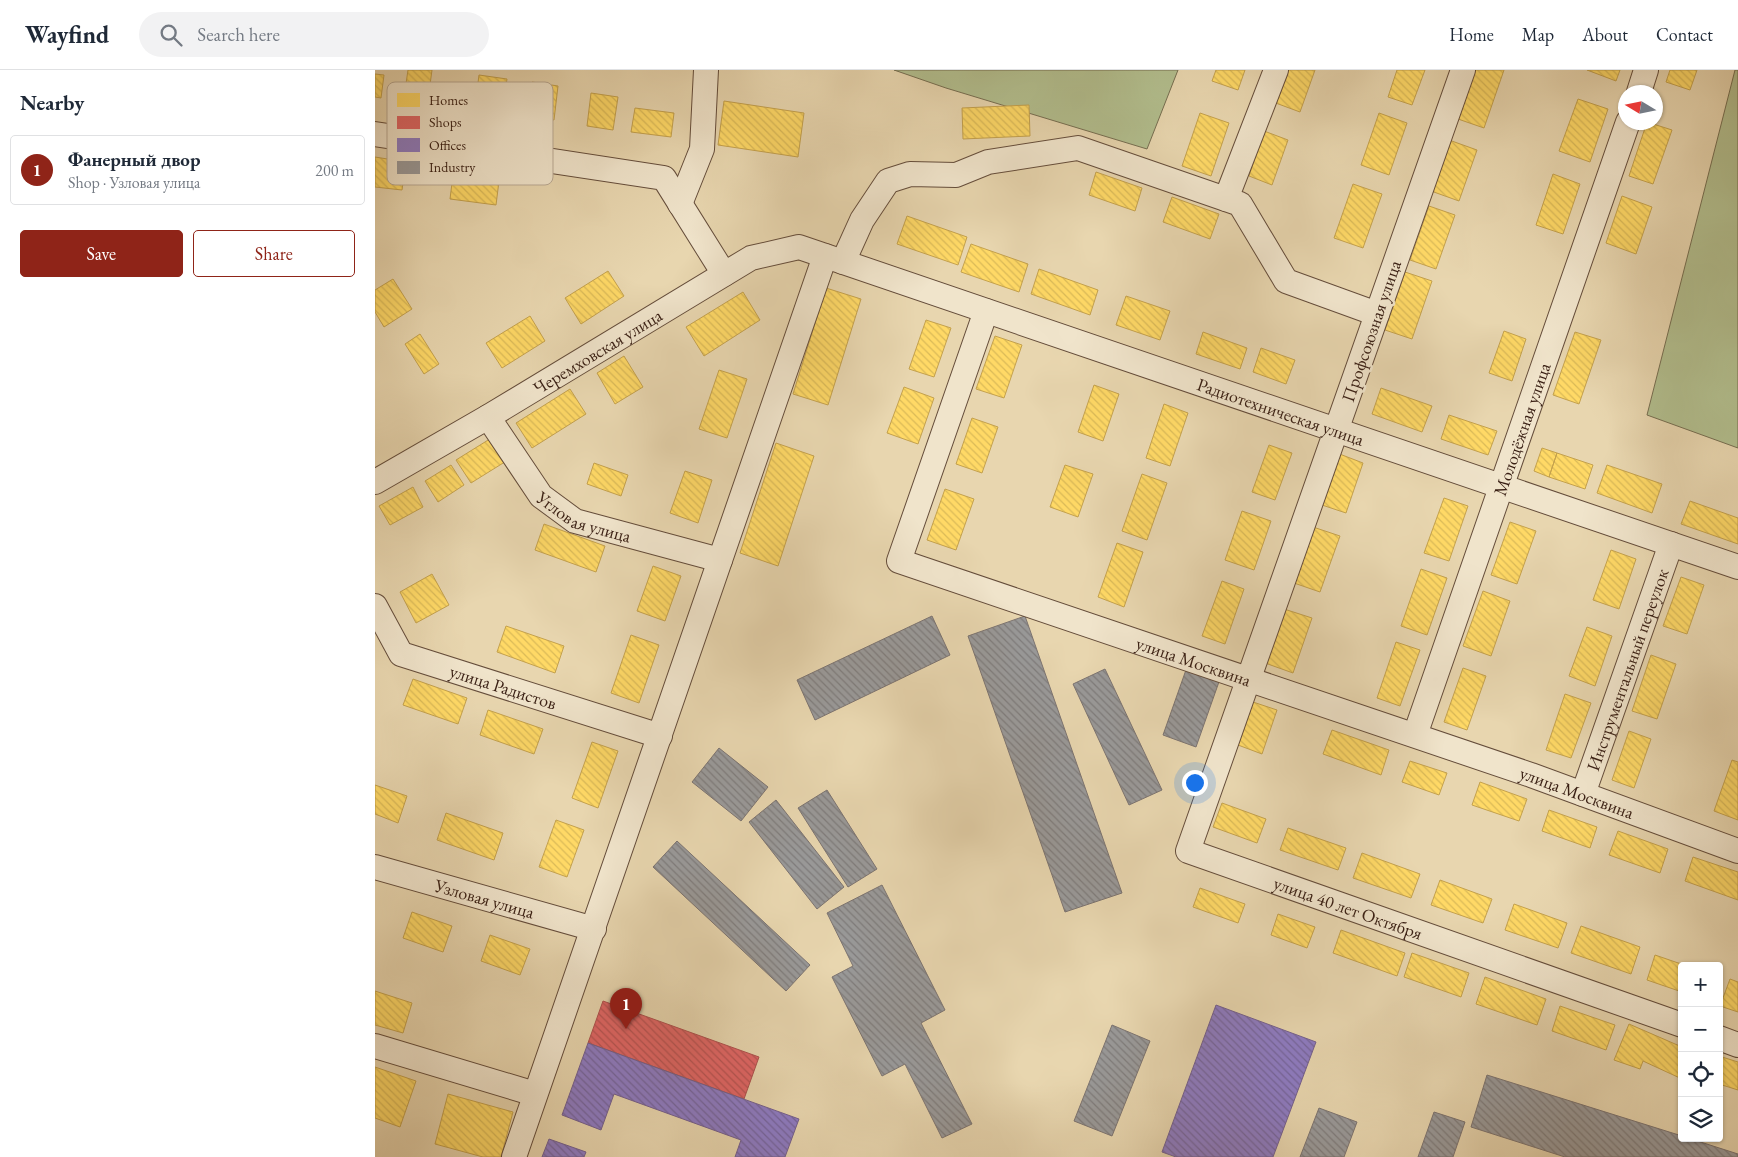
<!DOCTYPE html>
<meta charset="utf-8">
<style>
body{margin:0;font-family:"EB Garamond",serif;background:#f2f2f3;color:#1f2937}
.controls{position:absolute;right:15px;bottom:15px;display:grid;overflow:hidden;border-radius:5px;box-shadow:0 1px 4px #0004}
.controls button{width:45px;height:45px;display:grid;place-items:center;padding:0;border:0;border-bottom:1px solid #e0e1e3;background:#fff;color:#1f2937;font:25px sans-serif}
.compass{position:absolute;left:1243px;top:15px;width:45px;height:45px;border-radius:50%;background:#fff;box-shadow:0 1px 4px #0004;rotate:280deg}
.you{position:absolute;left:819px;top:712px;width:18px;height:18px;margin:-12px;border:4px solid #fff;border-radius:50%;background:#1a73e8;box-shadow:0 0 0 8px #1a73e833}
.badge{display:grid;place-items:center;width:32px;height:32px;border-radius:50%;background:#8f2418;color:#fff;font-size:16px;font-weight:700}
.pin{position:absolute;translate:-50% -41px;filter:drop-shadow(0 1px 2px #0008)}
.pin::after{content:'';position:absolute;top:26px;width:18px;height:15px;background:inherit;clip-path:polygon(0 0,100% 0,50% 100%)}
.list{margin:0;padding:0;list-style:none}
h2{display:flex;justify-content:space-between;align-items:center;height:65px;margin:0;padding:0 20px;font-size:21px}
h2 small{font-size:16px;font-weight:400;color:#747a83}
.list li{display:grid;grid-template-columns:32px 1fr auto;gap:15px;align-items:center;box-sizing:border-box;height:70px;margin:0 10px 10px;padding:0 10px;border:1px solid #e0e1e3;border-radius:5px}
.list b{display:block;font-size:19px;white-space:nowrap}
.list p{margin:0;font-size:16px;white-space:nowrap;color:#747a83}
.list em{font-size:16px;font-style:normal;color:#747a83}
.actions{display:flex;gap:10px;padding:15px 20px}
.actions a{flex:1;padding:11px 0;border:1px solid #8f2418;border-radius:5px;text-align:center;font-size:18px;color:#8f2418}
.actions .main{background:#8f2418;color:#fff}
.icon{flex:none;width:28px;height:28px;fill:none;stroke:currentColor;stroke-width:2;stroke-linecap:round;stroke-linejoin:round}
.map{position:relative;flex:none;width:1363px;height:1087px;overflow:hidden}
header{display:flex;align-items:center;gap:30px;box-sizing:border-box;height:70px;padding:0 25px;background:#fff;border-bottom:1px solid #e0e1e3}
header strong{font-size:24px}
nav{display:flex;gap:28px;margin-inline-start:auto;font-size:18px}
.search{width:350px;height:45px;background:#f2f2f3;display:flex;align-items:center;gap:12px;box-sizing:border-box;padding:0 18px;border-radius:28px;color:#747a83;font-size:19px}
main{display:flex}
aside{flex:1;background:#fff}
.map>svg:first-child{display:block}
.green{fill:#b2be8e;stroke:#766e51}
.homes{fill:url(#homes-back-hatch);stroke:#c4a14d}
.shops{fill:url(#shops-back-hatch);stroke:#ae514d}
.offices{fill:url(#offices-back-hatch);stroke:#74608e}
.industry{fill:url(#industry-back-hatch);stroke:#7c7471}
.lines{fill:none;stroke-linecap:round;stroke-linejoin:round}
.minor-casing{stroke:#654d3b;stroke-width:26}
.minor{stroke:#f0e4cb;stroke-width:24}
.labels{text-anchor:middle;dominant-baseline:central;stroke-width:5;stroke-linejoin:round;paint-order:stroke}
.street-label{font-size:18px;fill:#391f14;stroke:#f0e4cb}
.key{fill:#f0e4cb;stroke:#b9a994;stroke-width:1}
.key-label{font-size:14px;fill:#391f14}
</style>
<header>
<strong>Wayfind</strong>
<div class="search"><svg class="icon" aria-label="search" viewBox="0 0 24 24"><circle cx="10" cy="10" r="6"/><path d="M15 15l6 6"/></svg>Search here</div>
<nav><a>Home</a><a>Map</a><a>About</a><a>Contact</a></nav>
</header>
<main>
<aside>
<h2>Nearby<small></small></h2>
<ul class="list">
<li><span class="badge">1</span><div><b>Фанерный двор</b><p>Shop · Узловая улица</p></div><em>200 m</em></li>
</ul>
<div class="actions"><a class="main">Save</a><a>Share</a></div>
</aside>
<div class="map">
<svg width="1363" height="1087" viewBox="0 0 1363 1087">
<defs>
<pattern id="homes-back-hatch" width="6" height="6" patternUnits="userSpaceOnUse" patternTransform="scale(1.25)"><rect width="6" height="6" fill="#ffd966"/><path d="M-1 5l2 2M0 0l6 6M5-1l2 2" fill="none" stroke="#dbba58"/></pattern>
<pattern id="shops-back-hatch" width="6" height="6" patternUnits="userSpaceOnUse" patternTransform="scale(1.25)"><rect width="6" height="6" fill="#e06666"/><path d="M-1 5l2 2M0 0l6 6M5-1l2 2" fill="none" stroke="#b75353"/></pattern>
<pattern id="offices-back-hatch" width="6" height="6" patternUnits="userSpaceOnUse" patternTransform="scale(1.25)"><rect width="6" height="6" fill="#8e7cc3"/><path d="M-1 5l2 2M0 0l6 6M5-1l2 2" fill="none" stroke="#75659d"/></pattern>
<pattern id="industry-back-hatch" width="6" height="6" patternUnits="userSpaceOnUse" patternTransform="scale(1.25)"><rect width="6" height="6" fill="#999"/><path d="M-1 5l2 2M0 0l6 6M5-1l2 2" fill="none" stroke="#7e7c7c"/></pattern>
</defs>
<rect width="100%" height="100%" fill="#e8d6af"/>
<filter id="stains"><feTurbulence type="fractalNoise" baseFrequency=".004" numOctaves="4"/><feColorMatrix values="0 0 0 0 .2 0 0 0 0 .09 0 0 0 0 .02 0 0 0 .5 -.17"/></filter>
<radialGradient id="worn" r=".72"><stop offset=".6" stop-color="#630" stop-opacity="0"/><stop offset="1" stop-color="#630" stop-opacity=".3"/></radialGradient>
<!-- green -->
<path class="green" d="M519 0H803L772 79 571 18Z
M1360 0H1363V378L1272 345Z"/>
<!-- homes -->
<path class="homes" d="M33 0H57L52 37 28 34Z
M841 0H870L863 20 837 11Z
M909 0H940L925 42 898 32Z
M1022 0H1050L1037 35 1013 27Z
M1100 0H1129L1109 58 1083 49Z
M1212 0H1245L1241 11Z
M1295 0H1322L1315 20 1291 12Z
M0 4 9 5 6 28 0 27Z
M104 5 132 9 126 48 99 44Z
M157 12 183 16 179 50 152 46Z
M216 23 243 27 238 60 212 56Z
M1203 29 1233 39 1215 92 1184 81Z
M349 31 429 43 423 87 343 75Z
M654 35 655 66 588 69 587 38Z
M260 38 299 43 296 67 256 62Z
M825 43 854 53 836 106 807 96Z
M1004 43 1032 53 1014 105 986 95Z
M1272 52 1297 60 1278 114 1254 106Z
M889 61 913 70 897 115 874 106Z
M1074 70 1102 80 1084 131 1056 121Z
M0 87 31 92 27 120 0 117Z
M79 97 125 103 121 135 75 129Z
M721 102 767 118 760 141 714 125Z
M1178 104 1205 114 1188 164 1161 155Z
M978 114 1007 124 988 178 959 168Z
M1247 126 1277 137 1261 184 1231 173Z
M797 127 844 144 835 169 788 152Z
M1054 136 1080 145 1061 199 1035 190Z
M532 146 592 167 583 195 522 174Z
M596 174 653 194 644 222 586 202Z
M664 199 723 220 715 245 656 224Z
M233 201 249 226 206 254 190 228Z
M1030 202 1057 211 1037 269 1010 260Z
M18 209 37 239 9 257 0 242V220Z
M451 218 486 229 453 335 418 324Z
M368 222 385 250 329 286 311 257Z
M751 226 795 241 785 270 741 255Z
M155 246 170 271 127 298 111 273Z
M551 250 576 258 559 307 534 299Z
M1129 261 1151 269 1137 311 1114 303Z
M828 262 872 278 865 299 821 284Z
M1200 262 1226 270 1204 334 1178 325Z
M45 264 64 294 49 304 30 274Z
M620 266 647 275 629 328 601 319Z
M886 278 920 290 911 314 878 302Z
M249 286 268 317 240 334 222 303Z
M344 300 372 309 352 368 324 359Z
M719 315 744 324 728 371 703 362Z
M529 317 559 328 543 374 512 363Z
M1006 318 1057 336 1047 362 997 344Z
M195 319 211 344 157 378 141 353Z
M789 334 813 343 795 396 771 388Z
M1074 345 1122 361 1113 385 1066 369Z
M597 348 623 357 607 403 581 394Z
M118 367 133 390 96 413 81 390Z
M401 373 439 386 403 496 365 483Z
M894 375 917 383 900 430 877 422Z
M1167 378 1182 383 1174 407 1159 401Z
M962 383 988 393 971 443 944 434Z
M1182 383 1218 395 1210 419 1174 407Z
M219 393 253 405 246 426 212 414Z
M76 395 89 415 63 432 50 411Z
M690 395 718 404 703 447 675 437Z
M1232 395 1287 414 1277 443 1222 423Z
M310 401 337 410 323 453 295 443Z
M767 404 792 413 772 470 747 461Z
M38 417 48 437 15 455 4 436Z
M570 419 599 429 581 480 552 470Z
M1069 428 1093 436 1074 491 1049 483Z
M1315 431 1363 448V474L1306 454Z
M867 441 896 451 879 500 850 490Z
M1135 452 1161 461 1142 514 1116 505Z
M169 454 230 476 221 502 160 480Z
M938 457 965 466 945 522 919 513Z
M742 473 768 482 749 537 723 527Z
M1236 480 1261 489 1244 539 1218 530Z
M278 496 306 506 290 551 262 541Z
M1046 499 1072 508 1052 565 1026 556Z
M57 504 74 535 41 553 25 522Z
M1306 507 1329 515 1312 564 1288 556Z
M847 511 869 519 850 574 827 566Z
M1108 521 1135 531 1116 586 1088 576Z
M909 539 937 548 918 603 890 593Z
M131 556 189 576 180 603 122 582Z
M1212 557 1237 566 1220 616 1194 606Z
M256 565 284 575 264 633 236 623Z
M1021 572 1045 580 1025 636 1002 628Z
M1276 585 1301 594 1282 649 1257 641Z
M1088 598 1111 606 1092 660 1069 652Z
M38 609 92 628 83 654 28 635Z
M1190 624 1216 633 1196 688 1171 680Z
M878 632 902 640 887 684 863 675Z
M113 640 168 659 159 684 105 665Z
M957 660 1014 680 1006 705 948 684Z
M1254 661 1276 669 1259 718 1237 710Z
M217 672 243 681 223 738 197 728Z
M1357 690 1363 692V750L1339 741Z
M1035 691 1072 703 1064 725 1027 712Z
M1105 712 1152 729 1144 751 1097 735Z
M0 715 32 726 23 753 0 744Z
M847 733 891 749 882 773 838 757Z
M1174 740 1222 757 1215 778 1167 761Z
M71 743 128 763 119 790 62 770Z
M181 750 209 760 192 807 164 797Z
M913 758 971 778 963 800 905 780Z
M1243 761 1293 779 1285 803 1234 785Z
M987 783 1045 804 1036 828 978 808Z
M1318 787 1363 802V830L1310 811Z
M1065 810 1117 829 1108 853 1056 835Z
M825 818 870 834 863 853 818 837Z
M1139 834 1192 853 1183 878 1130 860Z
M37 842 77 856 68 882 28 868Z
M903 844 940 857 932 878 896 865Z
M1206 856 1265 877 1256 904 1196 883Z
M966 860 1030 883 1022 906 958 883Z
M115 865 155 879 145 905 106 891Z
M1037 883 1094 903 1086 927 1029 907Z
M1280 885 1312 896H1307V922L1272 910Z
M1110 907 1171 929 1162 955 1101 934Z
M1355 909 1363 912V942L1345 936Z
M0 921 37 933 28 963 0 955Z
M1185 936 1240 955 1231 980 1177 961Z
M1254 954 1307 977V1009L1268 991 1265 999 1239 990Z
M1344 986 1363 992V1020L1344 1014Z
M0 997 41 1011 25 1057 0 1048Z
M73 1024 138 1042 126 1087H108L60 1074Z"/>
<!-- shops -->
<path class="shops" d="M228 931 384 987 369 1029 213 973Z"/>
<!-- offices -->
<path class="offices" d="M841 935 941 972 898 1087H801L787 1082Z
M213 973 424 1049 410 1087H360L366 1070 239 1024 226 1060 187 1045Z
M174 1069 211 1082 209 1087H167Z"/>
<!-- industry -->
<path class="industry" d="M557 546 575 585 440 650 422 610Z
M650 546 747 823 690 842 593 566Z
M812 597 845 609 821 677 788 665Z
M730 599 787 720 754 735 698 614Z
M344 678 393 717 366 751 317 712Z
M452 720 502 799 473 817 423 738Z
M401 730 469 817 442 839 374 752Z
M302 771 435 895 411 921 278 797Z
M507 815 570 940 546 953 597 1054 567 1068 530 994 507 1006 457 907 478 896 452 843Z
M737 955 775 971 737 1066 699 1051Z
M1112 1005 1307 1066V1068H1313L1363 1084V1087H1190L1096 1057Z
M944 1038 982 1052 969 1087H925Z
M1059 1042 1090 1052 1078 1087H1043Z"/>
<g class="lines">
<!-- minor casing -->
<g class="minor-casing">
<g id="minor">
<path id="s1" d="M1088 0 813 781 1307 955"/>
<path d="M1264 22 1271 0"/>
<path d="M0 64 289 108 349 204"/>
<path d="M851 129 901 0"/>
<path d="M305 134 327 79 331 0"/>
<path d="M468 192 487 150 513 111 535 104 581 105 613 92 703 78 865 134 911 211 1002 244"/>
<path id="s2" d="M611 241 524 491 1156 705 1363 781"/>
<path id="s3" d="M113 347 166 426 200 451 345 490"/>
<path id="s4" d="M0 412 113 347 376 188 424 177 1363 497"/>
<path id="s5" d="M0 536 26 584 285 666"/>
<path id="s6" d="M1040 665 1253 52"/>
<path id="s7" d="M1208 724 1296 474"/>
<path id="s8" d="M0 797 219 859"/>
<path d="M1344 968 1363 975"/>
<path d="M0 976 160 1024"/>
<path d="M139 1087 450 186"/>
</g>
</g>
<!-- minor -->
<use href="#minor" class="minor"/>
</g>
<g class="labels">
<!-- street labels -->
<g class="street-label">
<text transform="translate(996 261) rotate(-71)">Профсоюзная улица</text>
<text stroke="none"><textPath href="#s4" startOffset="258">Черемховская улица</textPath></text>
<text stroke="none"><textPath href="#s4" startOffset="996">Радиотехническая улица</textPath></text>
<text stroke="none"><textPath href="#s6" startOffset="324">Молодёжная улица</textPath></text>
<text stroke="none"><textPath href="#s3" startOffset="144">Угловая улица</textPath></text>
<text stroke="none"><textPath href="#s2" startOffset="576">улица Москвина</textPath></text>
<text stroke="none"><textPath href="#s7" startOffset="132">Инструментальный переулок</textPath></text>
<text stroke="none"><textPath href="#s5" startOffset="162">улица Радистов</textPath></text>
<text stroke="none"><textPath href="#s2" startOffset="981">улица Москвина</textPath></text>
<text stroke="none"><textPath href="#s8" startOffset="114">Узловая улица</textPath></text>
<text stroke="none"><textPath href="#s1" startOffset="998">улица 40 лет Октября</textPath></text>
</g>
</g>
<!-- legend -->
<rect x="12" y="12" width="166" height="103" rx="8" class="key"/>
<rect x="22" y="23" width="23" height="14" fill="#ffd966"/>
<rect x="22" y="46" width="23" height="13" fill="#e06666"/>
<rect x="22" y="68" width="23" height="14" fill="#8e7cc3"/>
<rect x="22" y="91" width="23" height="13" fill="#999"/>
<g class="key-label">
<text x="54" y="35">Homes</text>
<text x="54" y="57">Shops</text>
<text x="54" y="80">Offices</text>
<text x="54" y="102">Industry</text>
</g>
<rect width="100%" height="100%" filter="url(#stains)"/>
<rect width="100%" height="100%" fill="url(#worn)"/>
</svg>
<div class="controls">
<button>+</button>
<button>−</button>
<button><svg class="icon" aria-label="locate" viewBox="0 0 24 24"><circle cx="12" cy="12" r="6"/><path d="M12 2v4M12 18v4M2 12h4M18 12h4"/></svg></button>
<button><svg class="icon" aria-label="layers" viewBox="0 0 24 24"><path d="M12 4l9 5-9 5-9-5zM3 14l9 5 9-5"/></svg></button>
</div>
<svg class="compass" viewBox="-18 -18 36 36"><path d="M0-13l5 13h-10z" fill="#e53935"/><path d="M0 13l5-13h-10z" fill="#747a83"/></svg>
<div class="you"></div>
<div class="pin badge" style="left:251px;top:959px">1</div>
</div>
</main>
